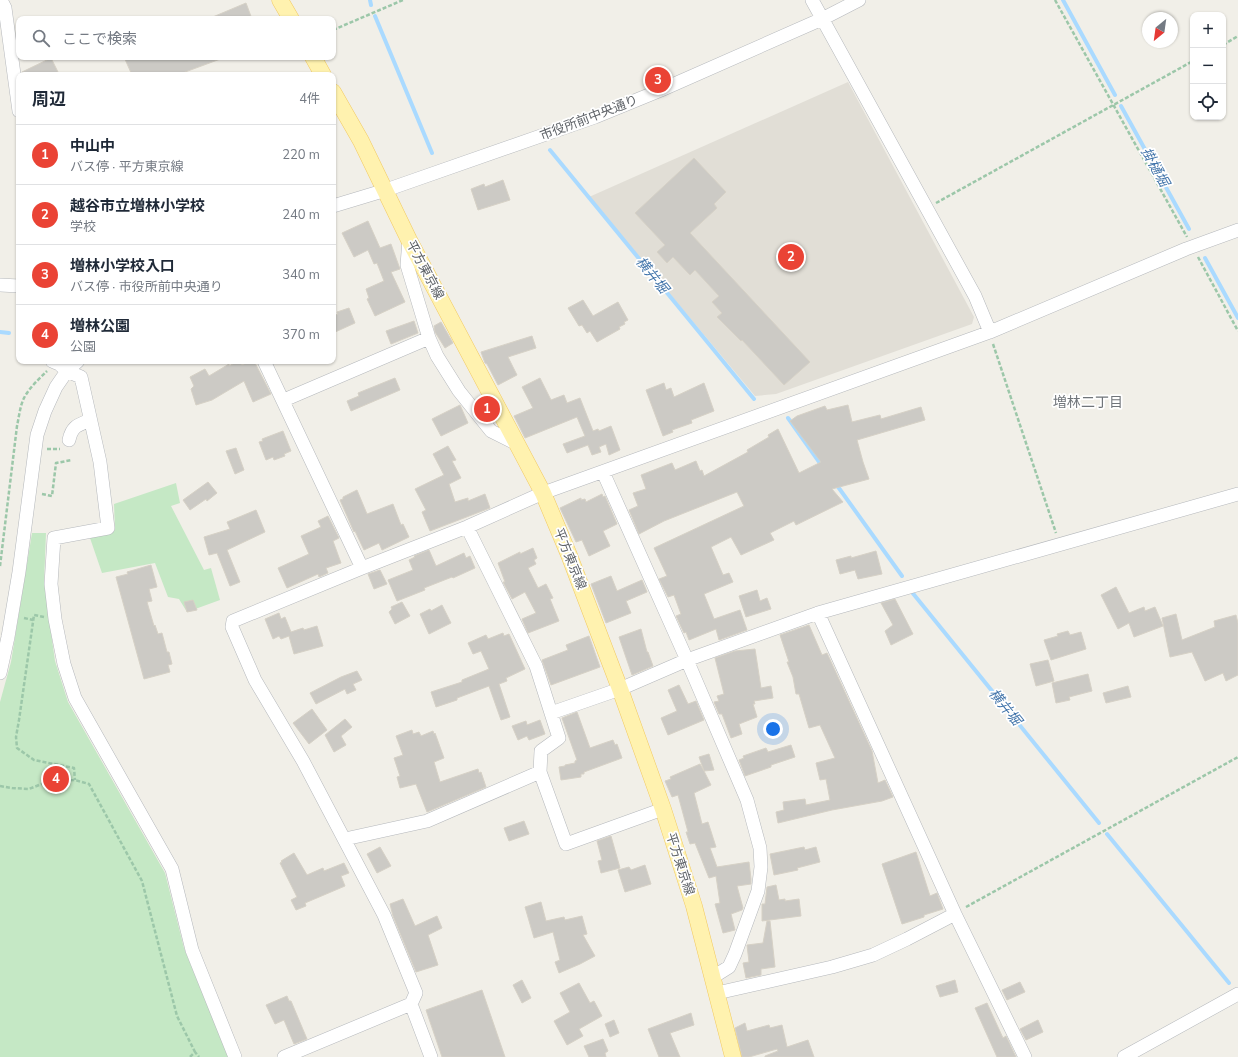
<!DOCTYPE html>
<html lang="ja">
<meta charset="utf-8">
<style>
body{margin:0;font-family:"Nunito Sans","Noto Sans JP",sans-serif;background:#f2f2f3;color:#1f2937}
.controls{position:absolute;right:12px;top:12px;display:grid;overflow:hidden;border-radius:8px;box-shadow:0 1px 3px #0004}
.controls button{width:36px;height:36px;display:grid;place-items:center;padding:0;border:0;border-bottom:1px solid #e0e1e3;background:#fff;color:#1f2937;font:20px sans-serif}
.compass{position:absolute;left:1142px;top:12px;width:36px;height:36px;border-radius:50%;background:#fff;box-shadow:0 1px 3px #0004;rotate:209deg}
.you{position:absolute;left:773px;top:729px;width:14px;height:14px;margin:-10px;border:3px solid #fff;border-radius:50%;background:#1a73e8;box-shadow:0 0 0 6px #1a73e833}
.badge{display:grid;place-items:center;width:26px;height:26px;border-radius:50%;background:#ea4335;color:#fff;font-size:13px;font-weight:700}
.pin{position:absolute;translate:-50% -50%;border:2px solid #fff;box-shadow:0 1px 4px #0006}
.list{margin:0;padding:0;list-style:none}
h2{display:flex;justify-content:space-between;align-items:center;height:52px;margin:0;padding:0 16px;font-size:17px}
h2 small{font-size:13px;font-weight:400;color:#747a83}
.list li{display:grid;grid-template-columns:26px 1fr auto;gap:12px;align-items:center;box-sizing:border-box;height:60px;padding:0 16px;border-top:1px solid #e0e1e3}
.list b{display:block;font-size:15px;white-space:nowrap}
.list p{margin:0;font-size:13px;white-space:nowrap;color:#747a83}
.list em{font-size:13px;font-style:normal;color:#747a83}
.icon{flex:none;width:22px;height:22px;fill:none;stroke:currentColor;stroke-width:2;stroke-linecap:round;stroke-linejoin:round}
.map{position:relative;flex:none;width:1238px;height:1057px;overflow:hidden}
.search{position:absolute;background:#fff;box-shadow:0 1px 3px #0004;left:16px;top:16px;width:320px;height:44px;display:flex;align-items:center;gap:10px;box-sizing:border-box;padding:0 14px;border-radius:8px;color:#747a83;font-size:15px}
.panel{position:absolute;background:#fff;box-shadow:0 1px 3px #0004;left:16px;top:72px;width:320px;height:292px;border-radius:8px}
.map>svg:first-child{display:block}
.education{fill:#e1ded6}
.green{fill:#c5e8c5}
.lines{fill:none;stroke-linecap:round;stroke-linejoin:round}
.stream{stroke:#aadaff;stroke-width:4}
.building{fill:#cccac5;stroke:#d6d1c6}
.minor-casing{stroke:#b5b8bc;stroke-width:14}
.major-casing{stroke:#f2c960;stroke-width:17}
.path{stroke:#9cc7a9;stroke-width:2.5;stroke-dasharray:4 2;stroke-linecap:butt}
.minor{stroke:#fff;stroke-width:13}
.major{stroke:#fff2af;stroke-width:16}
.labels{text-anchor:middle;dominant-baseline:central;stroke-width:3.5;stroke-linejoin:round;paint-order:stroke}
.street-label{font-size:13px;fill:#5f6368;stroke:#fff}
.water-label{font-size:14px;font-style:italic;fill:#4174aa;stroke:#fff}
.neighbourhood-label{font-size:14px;fill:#70757a;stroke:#fff}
</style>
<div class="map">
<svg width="1238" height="1057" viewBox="0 0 1238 1057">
<rect width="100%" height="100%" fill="#f1efe8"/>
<!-- education -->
<path class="education" d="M848 82 974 317 972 324 776 394 755 396 589 197Z"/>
<!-- green -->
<path class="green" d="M176 483 180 503 171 506 204 570 211 568 220 600 187 612 179 599 168 597 155 563 102 573 90 538 115 530 114 504Z
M32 533H46L44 583 55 661 68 702 165 873 184 948 228 1057H0V702L11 662Z"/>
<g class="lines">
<!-- stream -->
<path class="stream" d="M370 0 371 5
M1063 0 1115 95
M375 16 432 153
M1121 106 1189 229
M550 150 754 399
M1205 258 1238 318
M0 332 9 333
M788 418 822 466
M836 484 902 576
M911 591 1099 823
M1107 834 1229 983"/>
</g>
<!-- building -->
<path class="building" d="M246 3 252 19H208Z
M124 57H222L223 58 177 75H132Z
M51 58 58 72 52 75H22V72Z
M694 158 726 192 714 204 717 208 690 233 810 362 784 385 742 340 741 341 717 317 722 313 712 302 719 296 695 270 690 275 673 257 667 263 657 252 665 245 635 213Z
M503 180 510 200 478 210 471 189 484 184 485 187Z
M368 221 380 248 391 244 400 269 391 272 405 302 375 316 367 299 369 298 366 289 384 281 377 263 374 264 368 250 354 257 342 233Z
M583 300 593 316 618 302 628 320 624 322 625 324 619 327 620 329 597 342 590 331 587 333 582 325 579 326 568 308Z
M349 308 355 323 333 333V316L338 314 337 312Z
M414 321 418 333 391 344 386 331Z
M441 322 453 343 445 348 435 332 434 326Z
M532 336 536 348 508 357 517 375 498 385 487 364 485 363 481 352Z
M238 361H240L242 365 250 361H254L271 394 253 402 244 381 212 400 196 405 191 389 194 386 190 377 205 369 209 376 229 364V366Z
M395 378 400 390 351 411 347 401 359 396 358 393Z
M540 378 551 400 564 395 567 403 580 398 593 431 598 429 599 431 611 426 620 450 609 455 606 444 599 447 601 452 592 455 588 445 567 453 563 444 585 436 577 417 525 438 514 416 533 408 522 387Z
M664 383 666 390 671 388 674 397 704 383 714 411 691 420 692 423 672 430 673 432 663 436 646 390Z
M460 405 468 423 441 436 432 419Z
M848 405 852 422 880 415 881 419 921 407 925 420 857 440 863 462 869 479 832 489 843 502 796 525 794 521 770 533 774 540 741 555 731 537 711 547 723 575 729 573 733 582 704 594 714 619 740 610 747 630 719 640 716 629 689 640 686 632 684 633 676 616 681 614 674 595 668 597 659 579 667 576 654 548 744 506 737 492 664 521 639 534 629 510 638 506 633 493 646 489 641 475 672 463 675 470 696 461 700 471 702 470 704 476 748 452 747 450 769 437 768 435 778 429 799 473 821 462 790 421 797 416 825 406 827 410Z
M283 431 291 451 284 454 285 456 274 460 273 457 266 460 259 442 263 441 262 439Z
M448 446 456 460 452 461 461 478 449 484 455 502 468 498V501L485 494 490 508 430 531 422 512 426 510 415 489 444 475 433 454Z
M236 448 244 470 235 474 226 451Z
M208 482 217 493 207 501 206 499 190 510 183 500Z
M357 490 367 514 393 504 401 525 403 524 409 537 382 550 379 543 364 550 355 531 354 532 340 500 343 499V497Z
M602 494 603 497 605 496 617 524 603 531 610 546 589 556 582 540 576 542 560 508 581 498V500L585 499 586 502Z
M256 510 265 532 227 550 240 582 230 586 217 553 209 555 204 537 230 529 227 522Z
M328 516 339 538 333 541 341 563 326 568 328 573 319 577 318 574 287 588 278 568 309 554 301 536 321 527 318 521Z
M533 548 537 558 534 560 536 564 528 568 538 588 546 584 553 598 550 599 559 621 528 633 522 619 536 613 525 592 512 599 503 582H505L498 563 520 552V554Z
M429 550 436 566 464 553 466 558 470 556 475 568 453 578 452 577 424 588 425 590 397 601 388 580 413 570 409 560 415 557 414 556Z
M876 551 882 574 858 579 855 570 840 574 836 560 851 556V558Z
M151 565 157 587 149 589 152 601 147 602 154 626 155 625 158 634 162 633 167 652H169L172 664 168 665 170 672 144 679 116 577 128 574 127 572Z
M380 570 387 584 374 589 368 574Z
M611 576 617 591 642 580 647 592 626 601 631 613 606 623 591 584Z
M1116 587 1129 613 1144 607 1145 611 1155 607 1163 626 1134 637 1129 623 1118 629 1101 595Z
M757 590 760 601 767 598 771 609 746 617 739 596Z
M895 599 913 634 891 645 885 631 893 625 881 603Z
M193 600 197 610 187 612 184 602Z
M402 602 410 616 395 624 389 612 392 609 391 607Z
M442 605 451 623 429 634 420 614 430 609 431 611Z
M279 613 281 619 285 617 291 632 303 628 304 630 317 626 323 646 294 654 289 636 281 639 279 636 273 639 265 619Z
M1176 614 1182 640 1215 627 1214 621 1236 615 1238 623V675L1226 681 1223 673 1205 681 1192 652 1170 657 1162 618Z
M809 625 822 655 827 653 872 751 878 783 885 780 893 797 882 801 832 810 778 823 776 812 784 810 783 802 805 799 806 805 830 800 826 779 820 780 816 763 835 758 820 725 809 728 799 694H796L793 677 787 662H789L780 635Z
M641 629 647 652H648L653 666 632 675 619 637Z
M1068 631 1070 635 1081 632 1086 649 1051 660 1044 640 1058 636 1057 634Z
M503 633 504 636 509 634 525 669 506 678 507 681 499 684 510 717 501 720 489 686 457 698V700L436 707 431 692 462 682V680L489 669 481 651 473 654 468 643 486 635 488 639Z
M589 636 600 667 551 685 542 660 568 650 566 645Z
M755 649 761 688 771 686 773 698 754 701 755 704H753L757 717 739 724 742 734 731 738 722 714H719L714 702 719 701 717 696 724 694 715 658 735 651Z
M1048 660 1054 681 1036 686 1030 664Z
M357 671 362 680 353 684 356 690 347 694 345 689 316 704 310 693 341 677Z
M1088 674 1092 691 1069 697 1070 700 1056 703 1052 683Z
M679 685 688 704 696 701 704 720 668 735 661 718 677 711 668 690Z
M1128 686 1131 697 1106 703 1103 693Z
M312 709 327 730 309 744 293 723Z
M577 712 590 748 613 740 615 745 617 744 622 758 584 772V774H581V777L561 780 559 767 565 766V765L575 763V761L577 760 562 718Z
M345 719 352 727 341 736 346 745 334 752 325 735Z
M540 720 545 734 529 740 527 736 518 740 512 726 526 721 527 725Z
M412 730 413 734 419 732 421 736 433 731 434 734 435 733 444 758 434 762 440 782 478 769 479 773 481 772 486 787 427 812 416 784 400 788 397 777 400 776 394 758 403 755 396 736Z
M791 745 795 757 771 765V767L745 776 739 760 744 758 743 756 766 748 768 752Z
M709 754 714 770 704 771 711 785 694 793 702 824 708 822 716 847 710 848 717 867 749 862 751 879V884L737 886 743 908 742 910 731 914 735 930 723 933 715 904 720 903 716 876 709 878 695 843 690 844 686 832H688L678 795 672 797 665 781 671 779 670 777 700 764 704 771 699 757Z
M524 821 529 834 509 841 504 828Z
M611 836 620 868 601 873 598 861 602 860 597 841Z
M380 847 391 866 377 873 367 854Z
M804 847 805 850 816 847 820 862 797 868 798 870 774 875 770 854Z
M916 852 930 896 937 893 943 909 924 915V917L902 924 882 864Z
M294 853 307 875 323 868 324 871 344 863 349 873 341 876 345 886 305 903 306 906 296 910 291 900 297 897 280 863 282 862 281 861Z
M645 865 651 884 625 892 618 870 629 867 631 870Z
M776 885 779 900 785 899V901L799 899 801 916 762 921V904H765L767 887Z
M403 899 415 926 437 916 442 928 428 935 438 965 416 972 393 916 390 904Z
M541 902 546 921 564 917 565 920 582 916 587 934 583 935 595 956 580 964 559 973 555 962 560 960 553 932 534 938 525 907Z
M767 921H770L775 967 761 969V975L746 978 743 963 749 962 747 945 763 943Z
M522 980 531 998 522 1003 513 985Z
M955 980 958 992 940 997 936 986Z
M1020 982 1025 992 1007 1000 1002 990Z
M579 983 590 1003 594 1001 602 1016 579 1029 583 1036 567 1045 554 1021 570 1012 560 993Z
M482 990 505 1057H442L426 1010Z
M287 996 289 1001H291L307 1039 294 1044 284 1020 275 1024 266 1005Z
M987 1003 1003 1038 1006 1036 1016 1057H997L975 1008Z
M691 1013 694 1025 670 1033 680 1057H659L648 1029Z
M614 1020 619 1033 610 1037 605 1024Z
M1038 1020 1043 1032 1026 1040 1020 1029Z
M745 1023 747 1031 769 1025 770 1028 782 1025 787 1047 808 1040 814 1057H765V1056L778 1051 777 1049 749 1057H742L735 1028Z
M603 1039 608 1051 605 1053 606 1057H589L584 1046Z"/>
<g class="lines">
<!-- minor casing -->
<g class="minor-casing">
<path id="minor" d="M1 0 5 8 19 111
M812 0 975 296 990 332
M333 206 386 190 595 117 661 90 822 19 859 0
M0 285 19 286
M429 338 437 356 459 391 491 431 517 444
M52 361 59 364 67 371 81 377 100 462 108 528 54 538 51 584 55 619 64 664 75 698 172 869 192 950 235 1057
M264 361 362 568
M284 400 429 338 407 265 409 240
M69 440C72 426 78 425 90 420
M603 472 687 660 747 800 760 848 761 867 758 891 735 954 729 967 713 977
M467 527 536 666 559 738 541 751 540 772 566 844 663 809
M818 613 955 914 1025 1057
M0 673 8 637 19 572 37 435 45 411 56 387 67 371 78 361
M551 713 620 689 687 660 818 613 1238 494
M345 839 427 821 540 772
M717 993 832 967 873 955 907 939 955 914
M411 1004 431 1057
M284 1057 411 1004 416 993 384 915 303 761 255 680 232 627 233 621 362 568 467 527 543 493 990 332 1186 249 1238 230
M1124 1057 1238 994"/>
</g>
<!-- major casing -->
<g class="major-casing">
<path id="major" d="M280 0 291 19
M313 57 323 75
M333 92 361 141 409 240 543 493 569 555 620 689 663 809 694 906 733 1057"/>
</g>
<!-- path -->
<path class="path" d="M1055 0 1187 237
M333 30 403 0
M1223 45 1238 36
M936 203 1193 61
M1198 257 1238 331
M993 344 1056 533
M47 449H60
M42 494 52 496 56 463 72 460
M0 566 17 426C19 417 20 406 24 398 29 388 39 379 47 371
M44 617 34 615 19 720 16 737 17 748 34 760 74 768 75 780
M24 618 33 620
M0 786 12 788 29 789 49 781 75 780 89 784 142 881 177 1016 195 1052
M966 907 1238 757
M190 1057 195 1052 199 1057"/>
<!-- minor -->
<use href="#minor" class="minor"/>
<!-- major -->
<use href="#major" class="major"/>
</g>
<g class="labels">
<!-- street labels -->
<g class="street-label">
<text transform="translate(589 118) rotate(-21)">市役所前中央通り</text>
<text transform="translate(425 270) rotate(62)">平方東京線</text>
<text transform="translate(570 559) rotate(68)">平方東京線</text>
<text transform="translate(680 864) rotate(72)">平方東京線</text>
</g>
<!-- water labels -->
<g class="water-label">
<text transform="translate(1155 167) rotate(61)">掛樋堀</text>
<text transform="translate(652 275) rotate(51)">横井堀</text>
<text transform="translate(1005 707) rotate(51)">横井堀</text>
</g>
<!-- neighbourhood labels -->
<g class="neighbourhood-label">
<text x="1088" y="402">増林二丁目</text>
</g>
</g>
</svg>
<div class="controls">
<button>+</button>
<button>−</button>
<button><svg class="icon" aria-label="locate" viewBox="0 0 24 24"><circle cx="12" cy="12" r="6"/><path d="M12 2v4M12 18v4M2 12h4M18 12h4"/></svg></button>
</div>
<svg class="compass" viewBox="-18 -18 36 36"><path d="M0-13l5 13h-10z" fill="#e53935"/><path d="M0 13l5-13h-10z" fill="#747a83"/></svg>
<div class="you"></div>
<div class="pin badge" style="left:487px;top:409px">1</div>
<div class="pin badge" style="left:791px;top:257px">2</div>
<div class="pin badge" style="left:658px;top:80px">3</div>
<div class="pin badge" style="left:56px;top:779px">4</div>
<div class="search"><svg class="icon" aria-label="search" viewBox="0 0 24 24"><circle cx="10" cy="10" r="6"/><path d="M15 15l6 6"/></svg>ここで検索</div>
<section class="panel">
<h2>周辺<small>4件</small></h2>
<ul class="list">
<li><span class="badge">1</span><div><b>中山中</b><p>バス停 · 平方東京線</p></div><em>220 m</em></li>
<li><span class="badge">2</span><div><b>越谷市立増林小学校</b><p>学校</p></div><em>240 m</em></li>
<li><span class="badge">3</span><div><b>増林小学校入口</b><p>バス停 · 市役所前中央通り</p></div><em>340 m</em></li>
<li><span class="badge">4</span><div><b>増林公園</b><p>公園</p></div><em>370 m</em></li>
</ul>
</section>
</div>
